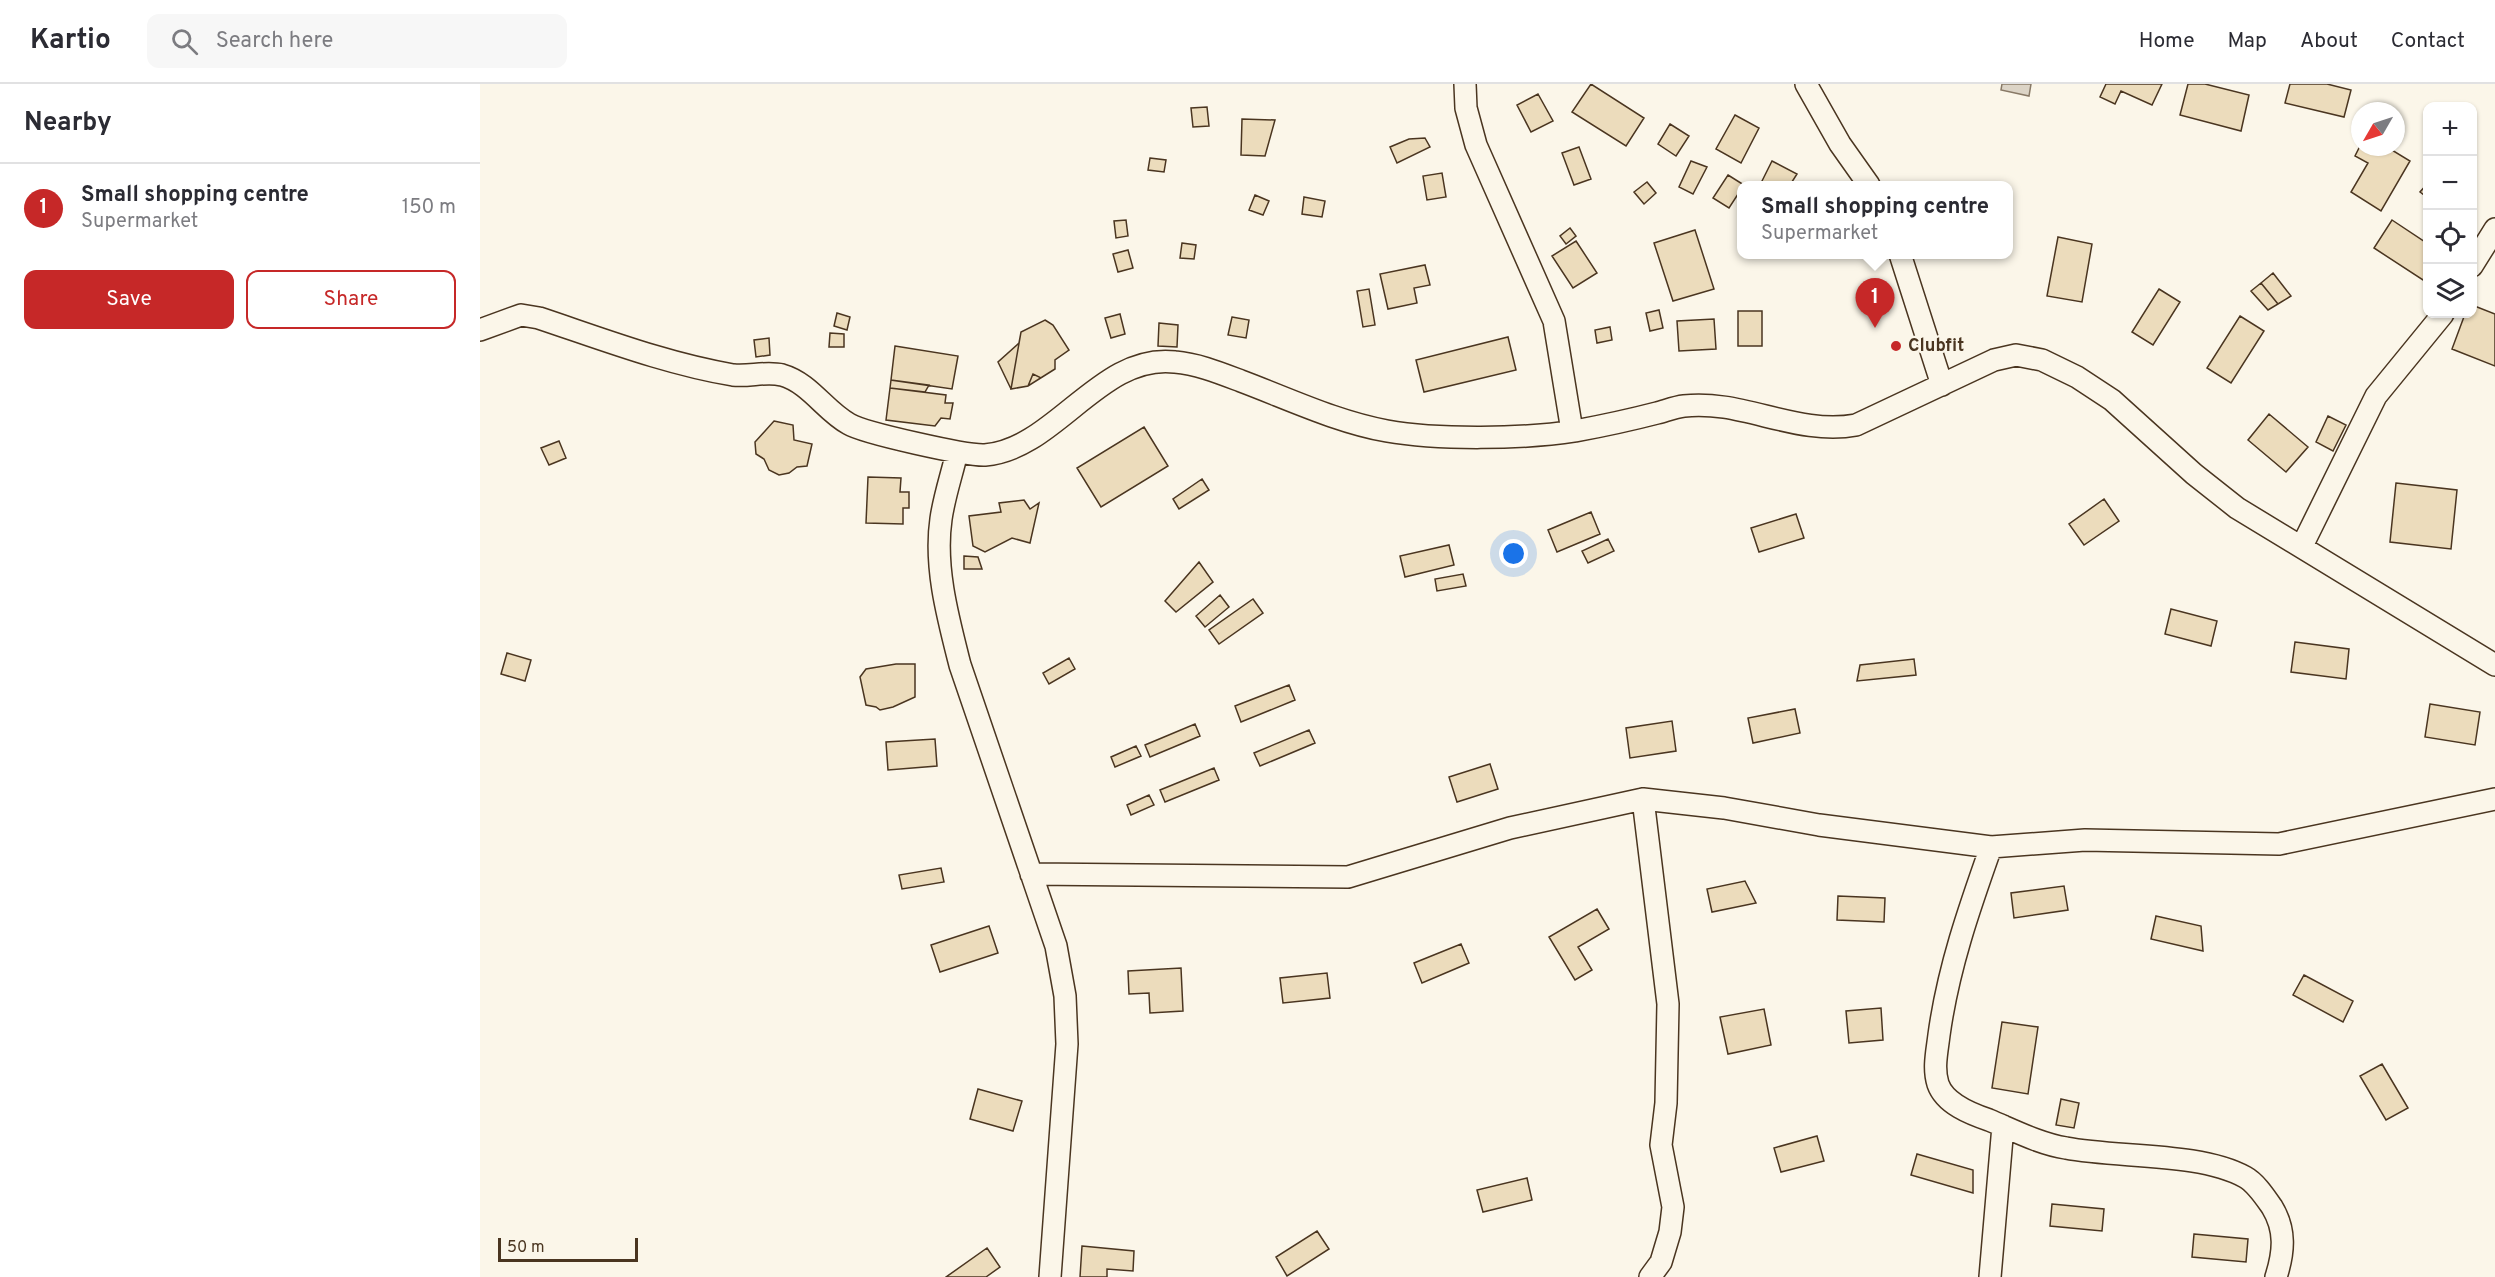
<!DOCTYPE html>
<meta charset="utf-8">
<style>
body{margin:0;font-family:Overpass,sans-serif;background:#f7f7f7;color:#2b2b33}
.controls{position:absolute;right:18px;top:18px;display:grid;overflow:hidden;border-radius:12px;box-shadow:0 2px 4px #0004}
.controls button{width:54px;height:54px;display:grid;place-items:center;padding:0;border:0;border-bottom:2px solid #e1e1e2;background:#fff;color:#2b2b33;font:30px sans-serif}
.compass{position:absolute;left:1871px;top:18px;width:54px;height:54px;border-radius:50%;background:#fff;box-shadow:0 2px 4px #0004;rotate:231deg}
.scale{position:absolute;left:18px;bottom:15px;width:140px;box-sizing:border-box;padding-left:6px;border:3px solid #4a3520;border-top:0;font-size:16px;line-height:21px;white-space:nowrap;color:#4a3520;-webkit-text-stroke:4px #fbf6e9;paint-order:stroke}
.you{position:absolute;left:1034px;top:470px;width:21px;height:21px;margin:-15px;border:4px solid #fff;border-radius:50%;background:#1a73e8;box-shadow:0 0 0 9px #1a73e833}
.badge{display:grid;place-items:center;width:39px;height:39px;border-radius:50%;background:#c62828;color:#fff;font-size:20px;font-weight:700}
.pin{position:absolute;translate:-50% -50px;filter:drop-shadow(0 2px 3px #0008)}
.pin::after{content:'';position:absolute;top:32px;width:21px;height:18px;background:inherit;clip-path:polygon(0 0,100% 0,50% 100%)}
.popup{position:absolute;left:1257px;top:97px;width:276px;height:78px;box-sizing:border-box;display:grid;place-content:center;border-radius:12px;background:#fff;filter:drop-shadow(0 2px 4px #0005);font-size:20px;white-space:nowrap;color:#7c7c81}
.popup b{font-size:22px;color:#2b2b33}
.popup::after{content:'';position:absolute;left:50%;top:100%;margin-left:-12px;border:12px solid transparent;border-top-color:#fff}
.list{margin:0;padding:0;list-style:none}
h2{display:flex;justify-content:space-between;align-items:center;height:78px;margin:0;padding:0 24px;font-size:26px}
h2 small{font-size:20px;font-weight:400;color:#7c7c81}
.list li{display:grid;grid-template-columns:39px 1fr auto;gap:18px;align-items:center;box-sizing:border-box;height:90px;padding:0 24px;border-top:2px solid #e1e1e2}
.list b{display:block;font-size:22px;white-space:nowrap}
.list p{margin:0;font-size:20px;white-space:nowrap;color:#7c7c81}
.list em{font-size:20px;font-style:normal;color:#7c7c81}
.actions{display:flex;gap:12px;padding:18px 24px}
.actions a{flex:1;padding:14px 0;border:2px solid #c62828;border-radius:12px;text-align:center;font-size:21px;color:#c62828}
.actions .main{background:#c62828;color:#fff}
.icon{flex:none;width:33px;height:33px;fill:none;stroke:currentColor;stroke-width:2;stroke-linecap:round;stroke-linejoin:round}
.map{position:relative;flex:none;width:2015px;height:1193px;overflow:hidden}
header{display:flex;align-items:center;gap:36px;box-sizing:border-box;height:84px;padding:0 30px;background:#fff;border-bottom:2px solid #e1e1e2}
header strong{font-size:28px}
nav{display:flex;gap:33px;margin-inline-start:auto;font-size:21px}
.search{width:420px;height:54px;background:#f7f7f7;display:flex;align-items:center;gap:15px;box-sizing:border-box;padding:0 21px;border-radius:12px;color:#7c7c81;font-size:22px}
main{display:flex}
aside{flex:1;background:#fff}
.map>svg:first-child{display:block}
.water{fill:#dcd4c6;stroke:#887966;stroke-width:1.5}
.building{fill:#ecdcbc;stroke:#4a3520;stroke-width:1.5}
.lines{fill:none;stroke-linecap:round;stroke-linejoin:round}
.minor-casing{stroke:#4a3520;stroke-width:24}
.minor{stroke:#fbf6e9;stroke-width:21}
.poi-dot{fill:#c62828;stroke:#fbf6e9;stroke-width:2}
.labels{text-anchor:middle;dominant-baseline:central;stroke-width:4.5;stroke-linejoin:round;paint-order:stroke}
.poi-label{font-size:18px;font-weight:bold;fill:#4a3520;stroke:#fbf6e9;text-anchor:start}
</style>
<header>
<strong>Kartio</strong>
<div class="search"><svg class="icon" aria-label="search" viewBox="0 0 24 24"><circle cx="10" cy="10" r="6"/><path d="M15 15l6 6"/></svg>Search here</div>
<nav><a>Home</a><a>Map</a><a>About</a><a>Contact</a></nav>
</header>
<main>
<aside>
<h2>Nearby<small></small></h2>
<ul class="list">
<li><span class="badge">1</span><div><b>Small shopping centre</b><p>Supermarket</p></div><em>150 m</em></li>
</ul>
<div class="actions"><a class="main">Save</a><a>Share</a></div>
</aside>
<div class="map">
<svg width="2015" height="1193" viewBox="0 0 2015 1193">
<rect width="100%" height="100%" fill="#fbf6e9"/>
<!-- water -->
<path class="water" d="M1522 0H1551L1549 12 1521 6Z"/>
<!-- building -->
<path class="building" d="M1111 0 1164 34 1146 62 1092 28Z
M1626 0H1682L1672 21 1641 7 1635 20 1620 13Z
M1708 0H1725L1769 11 1761 47 1700 31Z
M1810 0H1847L1871 6 1864 33 1805 19Z
M1058 10 1073 37 1051 48 1037 21Z
M727 23 729 42 713 43 711 24Z
M1255 31 1279 44 1261 79 1236 65Z
M762 35 795 36 785 72 761 71Z
M1190 40 1209 52 1196 72 1178 60Z
M945 54 950 63 917 79 910 63 929 55Z
M1880 62 1907 63 1930 77 1901 127 1871 108 1888 79 1875 72Z
M1099 63 1111 95 1094 101 1082 69Z
M670 74 686 76 684 88 668 86Z
M1211 77 1227 83 1213 110 1199 103Z
M1292 77 1317 90 1310 101H1286L1281 99Z
M962 89 966 113 947 116 943 92Z
M1248 91 1264 101 1249 124 1233 114Z
M1167 98 1176 109 1164 120 1154 108Z
M1948 99V114L1940 108Z
M775 111 789 117 783 131 769 126Z
M824 113 845 117 842 133 822 130Z
M646 136 648 152 636 154 634 137Z
M1912 136 1948 160V189L1943 196 1894 164Z
M1090 144 1096 152 1086 160 1080 152Z
M1215 146 1234 205 1193 217 1174 159Z
M1578 153 1612 160 1602 218 1567 212Z
M1096 157 1117 189 1093 204 1072 172Z
M702 159 716 161 714 175 700 174Z
M648 166 653 184 638 188 633 170Z
M945 181 950 201 934 204 937 219 908 225 900 190Z
M1793 189 1811 212 1798 220 1781 199Z
M1781 199 1798 220 1788 226 1771 207Z
M889 205 895 241 883 243 877 207Z
M1679 205 1700 218 1673 261 1652 248Z
M1992 221 2015 230V282L1972 265 1985 230H1992Z
M1179 226 1183 244 1170 247 1166 229Z
M1258 227H1282V262H1258Z
M357 229 370 233 367 246 354 242Z
M640 230 645 250 631 254 625 234Z
M1760 232 1784 247 1751 299 1727 284Z
M752 233 769 236 766 254 748 251Z
M1234 235 1236 265 1199 267 1197 237Z
M565 236 573 241 589 266 575 276V285L561 294 553 290 548 302 531 305 541 248Z
M565 236 573 241 589 266 575 276V285L548 302 531 305 518 278 539 259 541 248Z
M679 239 698 241 697 263 678 262Z
M1130 243 1132 256 1117 259 1115 246Z
M350 249 364 250V263H349Z
M1028 253 1036 286 944 308 936 276Z
M289 254 290 271 276 273 274 256Z
M415 262 478 272 472 305 411 296Z
M411 296 449 301 445 308 410 304Z
M410 304 466 311 465 319H473L470 335 461 334 455 342 406 336Z
M1789 330 1828 363 1806 388 1768 356Z
M1848 332 1866 341 1853 367 1836 358Z
M294 337 313 341 314 356 332 360 327 382 317 383 309 389 299 391 289 386 284 375 276 370 275 358Z
M664 343 688 382 621 423 597 384Z
M79 357 86 374 69 381 61 364Z
M388 393 421 394 420 408H429V424H423V440L386 439Z
M722 395 729 406 699 425 693 415Z
M1916 399 1977 406 1971 465 1910 458Z
M1624 415 1639 437 1604 461 1589 440Z
M544 416 550 425 559 419 550 459 532 454 505 468 493 462 489 432 521 428 519 419Z
M1111 428 1120 450 1077 468 1068 446Z
M1316 430 1324 454 1279 468 1271 444Z
M1128 455 1134 467 1108 479 1102 467Z
M969 461 974 481 925 493 920 472Z
M484 472 498 473 502 485H484Z
M719 478 733 498 696 528 685 517Z
M983 490 986 502 957 507 955 495Z
M740 511 749 523 725 543 716 532Z
M773 515 783 529 739 560 729 546Z
M1691 525 1737 537 1731 562 1685 550Z
M1815 558 1869 565 1866 595 1811 588Z
M27 569 51 576 45 597 21 590Z
M589 574 595 585 569 600 563 589Z
M1434 575 1436 591 1377 597 1380 581Z
M416 580H435V613L413 623 400 626 396 623 386 621 380 593 386 585Z
M809 601 815 616 761 638 755 622Z
M1950 620 2000 628 1995 661 1945 653Z
M1315 625 1320 649 1273 659 1268 634Z
M1192 637 1196 667 1150 674 1146 644Z
M715 640 720 652 670 673 665 661Z
M829 646 835 659 780 682 774 669Z
M455 655 457 682 408 686 406 658Z
M656 662 661 672 635 683 631 673Z
M1010 680 1018 705 977 718 969 693Z
M734 684 739 696 685 718 680 706Z
M669 711 674 721 651 731 647 721Z
M461 784 464 798 422 805 419 791Z
M1265 797 1276 819 1232 828 1227 805Z
M1584 802 1588 826 1534 834 1531 809Z
M1358 812 1405 814 1404 838 1357 836Z
M1117 825 1129 845 1098 863 1112 886 1095 896 1069 853Z
M1676 832 1721 842 1723 867 1671 855Z
M509 842 518 869 460 888 451 861Z
M981 860 989 879 942 899 934 879Z
M701 884 703 927 670 929 669 909 649 910 648 887Z
M847 889 850 914 803 919 800 894Z
M1824 891 1873 917 1863 938 1813 911Z
M1401 924 1403 956 1369 959 1366 927Z
M1284 925 1291 961 1248 970 1240 933Z
M1522 938 1558 943 1548 1010 1512 1004Z
M1902 980 1928 1024 1906 1036 1880 992Z
M498 1005 542 1017 533 1047 490 1035Z
M1581 1015 1599 1019 1594 1044 1576 1041Z
M1337 1052 1344 1077 1301 1088 1294 1064Z
M1437 1070 1493 1086V1109L1431 1091Z
M1047 1094 1052 1116 1003 1128 997 1106Z
M1572 1120 1624 1125 1622 1147 1570 1142Z
M837 1147 849 1165 807 1192 796 1173Z
M1714 1150 1768 1155 1766 1178 1712 1173Z
M602 1162 654 1167 653 1187 627 1185V1193H600Z
M507 1164 520 1183 506 1193H466Z"/>
<g class="lines">
<!-- minor casing -->
<g class="minor-casing">
<path id="minor" d="M985 0 986 24 996 61 1074 237 1092 347
M1326 0 1360 60 1389 101
M1420 170 1462 301
M1992 182 2015 145
M0 246 41 231 59 234C122 255 187 280 253 291 269 293 286 287 302 291 330 299 345 327 369 340 384 349 487 372 505 371 576 365 620 269 695 278 718 280 740 289 761 297 809 315 857 338 907 347 957 356 1044 355 1095 347 1122 342 1150 336 1177 329 1185 327 1195 323 1204 322 1261 315 1317 352 1376 341L1514 276 1536 271 1562 276 1597 293 1632 316 1714 390 1757 424 2015 581
M477 368C472 390 464 413 461 435 454 483 468 534 480 581L576 862 585 912 587 960 570 1193
M1822 462 1896 312 1963 230
M1163 715 1188 920 1186 1019 1181 1061 1193 1123 1190 1148 1181 1178 1170 1193
M1511 763C1489 825 1468 885 1459 951 1457 968 1453 984 1458 1000 1465 1020 1491 1030 1509 1036 1533 1046 1560 1060 1586 1064 1637 1074 1720 1068 1765 1093 1776 1099 1785 1113 1792 1123 1806 1146 1804 1168 1796 1193
M551 790 868 793 1030 744 1163 715 1244 724 1339 741 1511 763 1605 756 1799 760 2015 715
M1510 1193 1523 1042"/>
</g>
<!-- minor -->
<use href="#minor" class="minor"/>
</g>
<!-- markers -->
<circle class="poi-dot" cx="1416" cy="262" r="6"/>
<g class="labels">
<!-- poi labels -->
<g class="poi-label">
<text x="1428" y="262">Clubfit</text>
</g>
</g>
</svg>
<div class="controls">
<button>+</button>
<button>−</button>
<button><svg class="icon" aria-label="locate" viewBox="0 0 24 24"><circle cx="12" cy="12" r="6"/><path d="M12 2v4M12 18v4M2 12h4M18 12h4"/></svg></button>
<button><svg class="icon" aria-label="layers" viewBox="0 0 24 24"><path d="M12 4l9 5-9 5-9-5zM3 14l9 5 9-5"/></svg></button>
</div>
<svg class="compass" viewBox="-18 -18 36 36"><path d="M0-13l5 13h-10z" fill="#e53935"/><path d="M0 13l5-13h-10z" fill="#7c7c81"/></svg>
<div class="scale">50 m</div>
<div class="you"></div>
<div class="pin badge" style="left:1395px;top:244px">1</div>
<div class="popup"><b>Small shopping centre</b>Supermarket</div>
</div>
</main>
